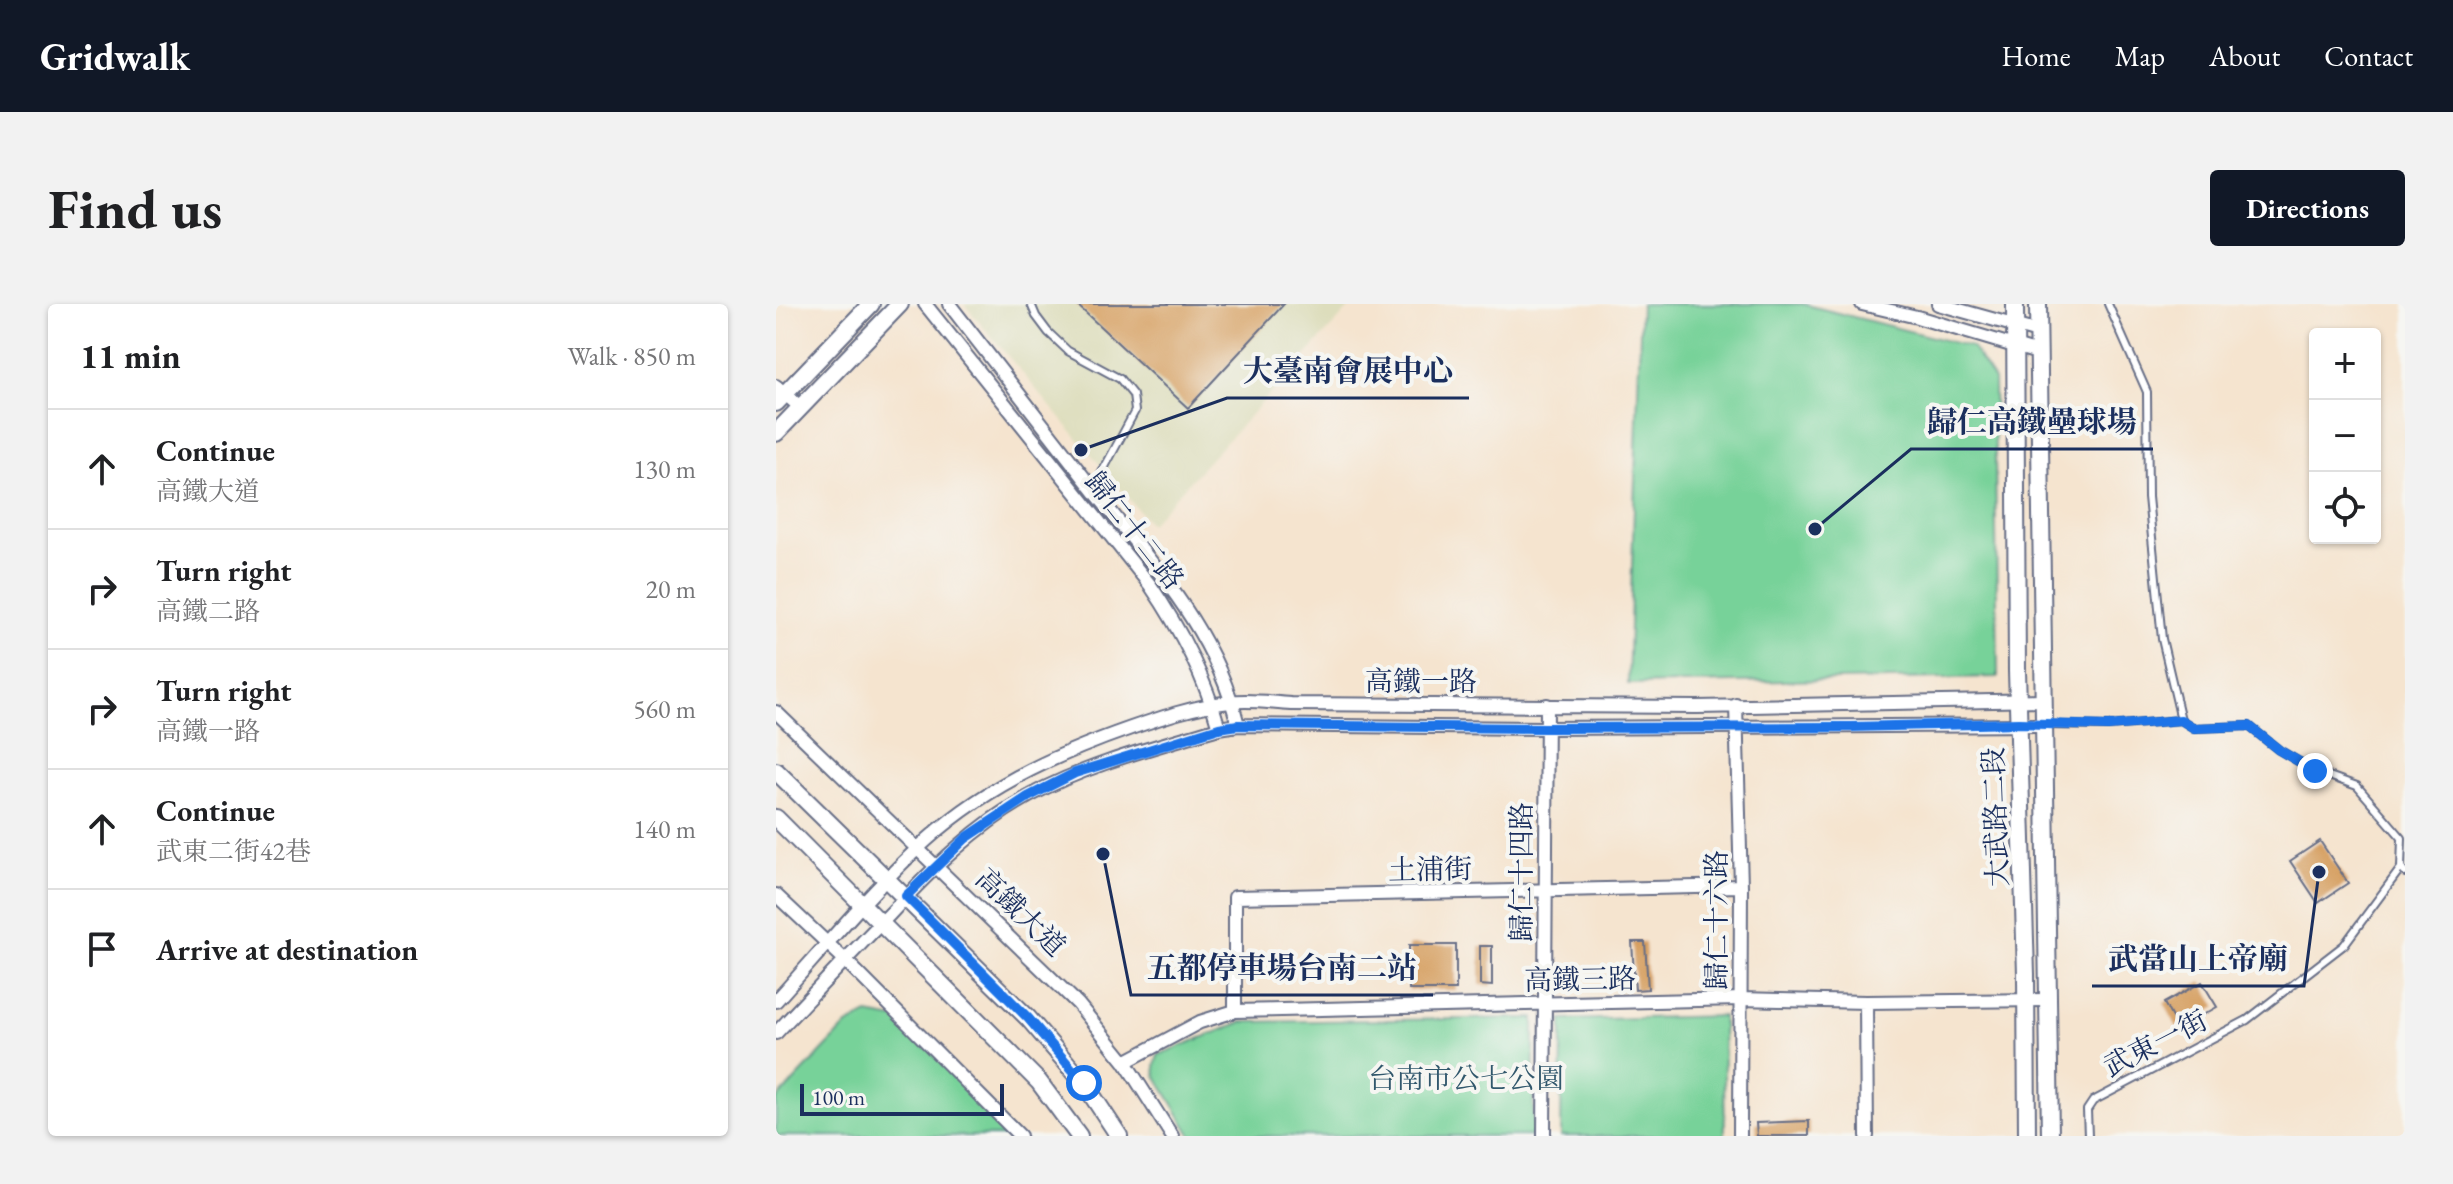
<!DOCTYPE html>
<meta charset="utf-8">
<style>
body{margin:0;font-family:"EB Garamond","Noto Serif TC",serif;background:#f2f2f2;color:#202124}
.controls{position:absolute;right:24px;top:24px;display:grid;overflow:hidden;border-radius:8px;box-shadow:0 2px 6px #0004}
.controls button{width:72px;height:72px;display:grid;place-items:center;padding:0;border:0;border-bottom:2px solid #e0e0e0;background:#fff;color:#202124;font:40px sans-serif}
.scale{position:absolute;left:24px;bottom:20px;width:204px;box-sizing:border-box;padding-left:8px;border:4px solid #1b2f5e;border-top:0;font-size:22px;line-height:28px;white-space:nowrap;color:#1b2f5e;-webkit-text-stroke:6px #f6f6f2;paint-order:stroke}
.stop{position:absolute;width:24px;height:24px;margin:-18px;border:6px solid #1a73e8;border-radius:50%;background:#fff}
.stop.end{background:#1a73e8;border-color:#fff;box-shadow:0 2px 8px #0008}
.list{margin:0;padding:0;list-style:none}
h2{display:flex;justify-content:space-between;align-items:center;height:104px;margin:0;padding:0 32px;font-size:34px}
h2 small{font-size:26px;font-weight:400;color:#757577}
.list li{display:grid;grid-template-columns:52px 1fr auto;gap:24px;align-items:center;box-sizing:border-box;height:120px;padding:0 32px;border-top:2px solid #e0e0e0}
.list b{display:block;font-size:30px;white-space:nowrap}
.list p{margin:0;font-size:26px;white-space:nowrap;color:#757577}
.list em{font-size:26px;font-style:normal;color:#757577}
.icon{flex:none;width:44px;height:44px;fill:none;stroke:currentColor;stroke-width:2;stroke-linecap:round;stroke-linejoin:round}
.map{position:relative;flex:none;width:1629px;height:832px;overflow:hidden;border-radius:8px}
header{display:flex;align-items:center;gap:48px;box-sizing:border-box;height:112px;padding:0 40px;background:#111827;color:#fff}
header strong{font-size:38px}
nav{display:flex;gap:44px;margin-inline-start:auto;font-size:28px}
.intro{display:flex;align-items:center;justify-content:space-between;box-sizing:border-box;height:192px;padding:0 48px}
h1{margin:0;font-size:56px}
.button{padding:20px 36px;border-radius:8px;background:#111827;color:#fff;font-size:28px;font-weight:700}
main{display:flex;gap:48px;padding:0 48px}
aside{flex:1;background:#fff;border-radius:8px;box-shadow:0 2px 6px #0004}
.map>svg:first-child{display:block}
.built{fill:#ddddbc}
.green{fill:#77d299;stroke:#49807c;stroke-width:2}
.building{fill:#d59e5f}
.lines{fill:none;stroke-linecap:round;stroke-linejoin:round}
.service-casing{stroke:#676e86;stroke-width:10}
.minor-casing{stroke:#676e86;stroke-width:16}
.tertiary-casing{stroke:#676e86;stroke-width:20}
.service{stroke:#fff;stroke-width:6}
.minor{stroke:#fff;stroke-width:12}
.tertiary{stroke:#fff;stroke-width:16}
.route{stroke:#1a73e8;stroke-width:10}
.labels{text-anchor:middle;dominant-baseline:central;stroke-width:8;stroke-linejoin:round;paint-order:stroke}
.street-label{font-size:28px;fill:#1b2f5e;stroke:#f6f6f2}
.park-label{font-size:28px;fill:#32586d;stroke:#f6f6f2}
.leader{fill:none;stroke:#1b2f5e;stroke-width:3}
.callout-dot{fill:#1b2f5e;stroke:#f6f6f2;stroke-width:3}
.callout-label{font-size:30px;text-anchor:middle;font-weight:bold;fill:#1b2f5e;stroke:#f6f6f2;stroke-width:8;stroke-linejoin:round;paint-order:stroke}
</style>
<header>
<strong>Gridwalk</strong>
<nav><a>Home</a><a>Map</a><a>About</a><a>Contact</a></nav>
</header>
<div class="intro"><h1>Find us</h1><a class="button">Directions</a></div>
<main>
<aside>
<h2>11 min<small>Walk · 850 m</small></h2>
<ul class="list">
<li><svg class="icon" aria-label="ahead" viewBox="0 0 24 24"><path d="M12 20V5M6 11l6-6 6 6"/></svg><div><b>Continue</b><p>高鐵大道</p></div><em>130 m</em></li>
<li><svg class="icon" aria-label="right" viewBox="0 0 24 24"><path d="M7 20v-9h11M14 6l5 5-5 5"/></svg><div><b>Turn right</b><p>高鐵二路</p></div><em>20 m</em></li>
<li><svg class="icon" aria-label="right" viewBox="0 0 24 24"><path d="M7 20v-9h11M14 6l5 5-5 5"/></svg><div><b>Turn right</b><p>高鐵一路</p></div><em>560 m</em></li>
<li><svg class="icon" aria-label="ahead" viewBox="0 0 24 24"><path d="M12 20V5M6 11l6-6 6 6"/></svg><div><b>Continue</b><p>武東二街42巷</p></div><em>140 m</em></li>
<li><svg class="icon" aria-label="arrive" viewBox="0 0 24 24"><path d="M6 21V4h12l-3 4 3 4H6"/></svg><div><b>Arrive at destination</b></div></li>
</ul>
</aside>
<div class="map">
<svg width="1629" height="832" viewBox="0 0 1629 832">
<rect width="100%" height="100%" fill="#f6f6f2"/>
<filter id="ink" filterUnits="userSpaceOnUse"><feTurbulence type="fractalNoise" baseFrequency=".0125" numOctaves="2"/><feDisplacementMap in="SourceGraphic" scale="16" xChannelSelector="R" yChannelSelector="G"/><feConvolveMatrix kernelMatrix="1 2 1 2 8 2 1 2 1" color-interpolation-filters="sRGB"/></filter>
<filter id="wash" filterUnits="userSpaceOnUse"><feTurbulence type="fractalNoise" baseFrequency=".006" numOctaves="4" result="noise"/><feDisplacementMap in="SourceGraphic" scale="32" xChannelSelector="R" yChannelSelector="G"/><feGaussianBlur stdDeviation="1.8" result="paint"/><feColorMatrix in="noise" values="0 0 0 0 0 0 0 0 0 0 0 0 0 0 0 0 0 1.4 0 .05"/><feComposite in="paint" operator="in"/></filter>
<g filter="url(#wash)">
<rect width="100%" height="100%" fill="#f5e4cf"/>
<!-- built -->
<path class="built" d="M188 0H577L374 220Z"/>
<!-- green -->
<path class="green" d="M865 0H1027L1196 43 1218 76 1222 373 852 380Z
M92 710 130 717 235 828 231 832H0V796L71 721Z
M947 712 949 832H785L786 716Z
M758 714 757 832H416L380 772 379 762 382 751 466 718Z"/>
<g id="blocks">
<!-- building -->
<path class="building" d="M300 0H508L412 104Z
M1544 537 1572 579 1542 599 1514 557Z
M856 638H869L872 685 859 686Z
M633 641H680V686H633Z
M704 642H716V682L704 681Z
M1426 678 1441 703 1402 725 1388 699Z
M1033 817V832H981L980 819Z"/>
</g>
</g>
<g filter="url(#ink)">
<use href="#blocks" fill-opacity="0" stroke="#676e86" stroke-width="2"/>
<g class="lines">
<!-- service casing -->
<g class="service-casing">
<path id="service" d="M255 0 260 12 272 28 292 47 344 75 357 91 359 107 317 185
M1332 0 1371 88 1372 193 1386 335 1405 416
M1270 421 1332 422 1405 416 1418 424 1473 422 1503 446 1539 467 1581 482 1626 534 1625 564 1629 569
M1312 832 1311 806 1317 797 1471 716 1568 641 1625 564"/>
</g>
<!-- minor casing -->
<g class="minor-casing">
<path id="minor" d="M149 0 374 281C405 326 428 371 443 424
M173 0C221 61 268 123 316 184 376 261 438 323 462 421
M1086 0 1141 13 1262 49
M1162 0 1262 28
M0 82 24 103
M960 401 965 582 964 832
M0 408 302 700 349 758 396 832
M0 591 68 655 244 832
M0 697C46 646 90 593 140 546 202 486 275 452 355 424 387 413 420 402 454 398 474 395 495 399 515 400L921 403 1266 396
M1090 698 1091 832
M459 707V593L965 582
M0 729C38 689 75 649 114 610 156 565 199 522 253 492 312 460 379 443 443 424L462 421 770 424 1267 421
M349 758 424 718 459 707 964 695 1090 698 1272 696
M768 832 771 401"/>
</g>
<!-- tertiary casing -->
<g class="tertiary-casing">
<path id="tertiary" d="M1239 0 1241 367 1250 670 1251 832
M1262 0 1274 832
M0 99 95 0
M0 129 124 0
M0 467 252 714 308 779 343 832
M0 514 263 778 303 832"/>
</g>
<!-- service -->
<use href="#service" class="service"/>
<!-- minor -->
<use href="#minor" class="minor"/>
<!-- tertiary -->
<use href="#tertiary" class="tertiary"/>
</g>
</g>
<g class="lines" filter="url(#ink)">
<!-- route -->
<path class="route" d="M308 779 252 714 130 592 190 534 252 493 299 469 443 424 462 421 770 424 1076 423 1243 419 1332 422 1405 416 1418 424 1473 422 1503 446 1539 467"/>
</g>
<g class="labels">
<!-- street labels -->
<g class="street-label">
<text transform="translate(359 226) rotate(52)">歸仁十二路</text>
<text x="645" y="377">高鐵一路</text>
<text transform="translate(1219 513) rotate(-92)">大武路二段</text>
<text transform="translate(654 565) rotate(-1)">土浦街</text>
<text transform="translate(745 568) rotate(-90)">歸仁十四路</text>
<text transform="translate(245 608) rotate(44)">高鐵大道</text>
<text transform="translate(940 616) rotate(-90)">歸仁十六路</text>
<text transform="translate(804 675) rotate(-1)">高鐵三路</text>
<text transform="translate(1379 739) rotate(-27)">武東一街</text>
</g>
<!-- park labels -->
<g class="park-label">
<text x="690" y="774">台南市公七公園</text>
</g>
</g>
<!-- callouts -->
<path class="leader" d="M305 146L451 94H693M1039 225L1135 145H1377M1543 568L1528 682H1316M327 550L355 691H657"/>
<g class="callout-dot">
<circle cx="305" cy="146" r="8"/>
<circle cx="1039" cy="225" r="8"/>
<circle cx="1543" cy="568" r="8"/>
<circle cx="327" cy="550" r="8"/>
</g>
<g class="callout-label">
<text x="572" y="77">大臺南會展中心</text>
<text x="1256" y="128">歸仁高鐵壘球場</text>
<text x="1422" y="665">武當山上帝廟</text>
<text x="506" y="674">五都停車場台南二站</text>
</g>
</svg>
<div class="controls">
<button>+</button>
<button>−</button>
<button><svg class="icon" aria-label="locate" viewBox="0 0 24 24"><circle cx="12" cy="12" r="6"/><path d="M12 2v4M12 18v4M2 12h4M18 12h4"/></svg></button>
</div>
<div class="scale">100 m</div>
<div class="stop" style="left:308px;top:779px"></div>
<div class="stop end" style="left:1539px;top:467px"></div>
</div>
</main>
